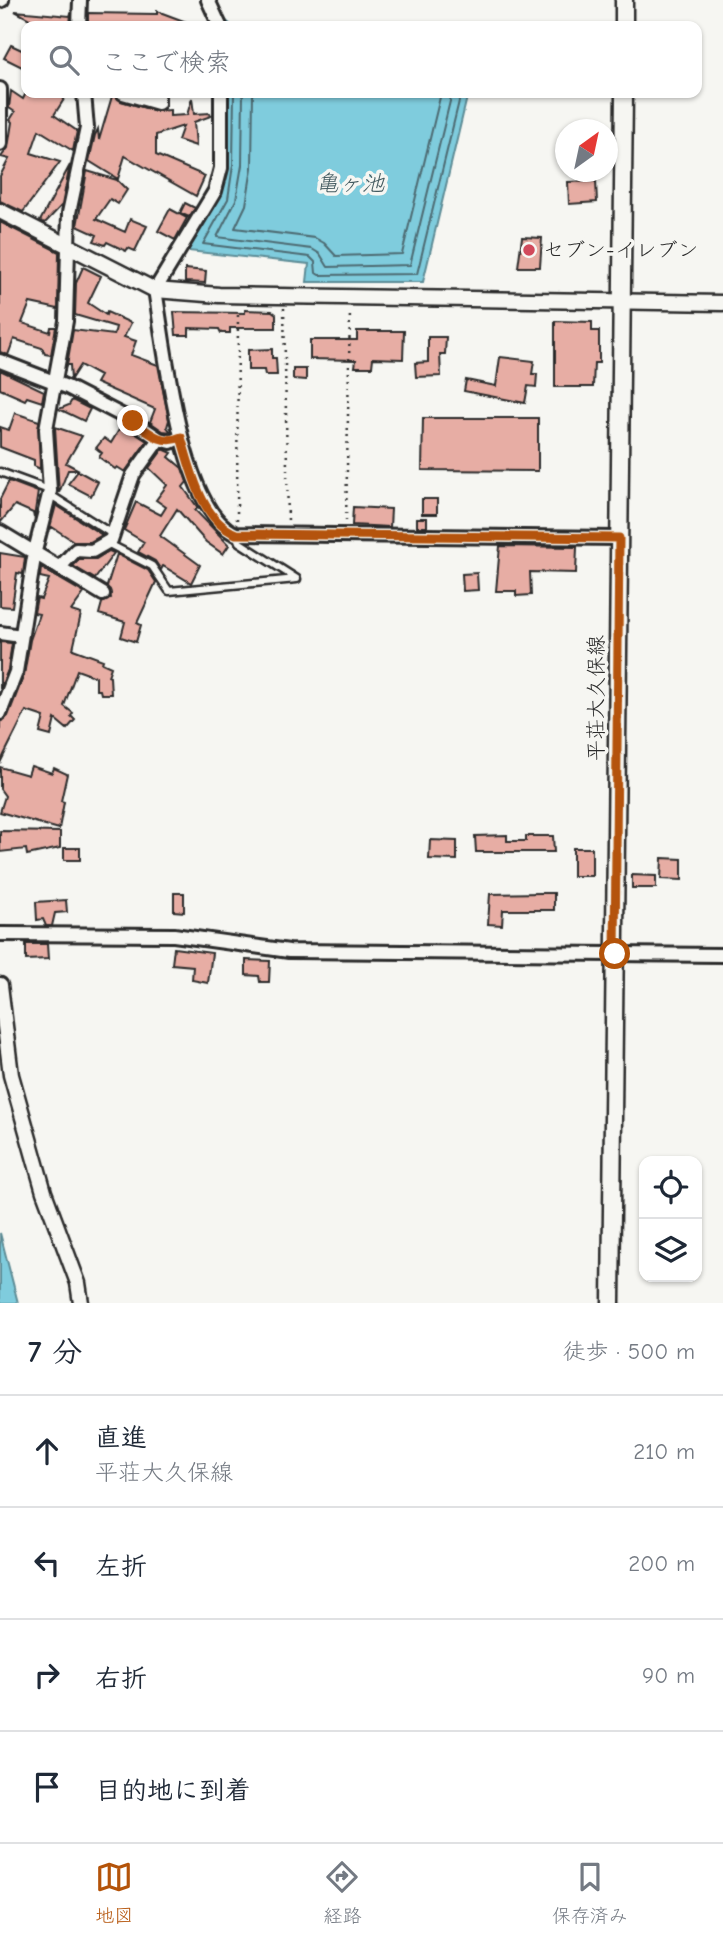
<!DOCTYPE html>
<html lang="ja">
<meta charset="utf-8">
<style>
body{margin:0;font-family:"Comic Neue","Klee One",sans-serif;background:#f6f6f7;color:#1f2937}
.controls{position:absolute;right:21px;bottom:21px;display:grid;overflow:hidden;border-radius:14px;box-shadow:0 2px 5px #0004}
.controls button{width:63px;height:63px;display:grid;place-items:center;padding:0;border:0;border-bottom:2px solid #e0e1e3;background:#fff;color:#1f2937;font:35px sans-serif}
.compass{position:absolute;left:555px;top:119px;width:63px;height:63px;border-radius:50%;background:#fff;box-shadow:0 2px 5px #0004;rotate:33deg}
.stop{position:absolute;width:21px;height:21px;margin:-16px;border:5px solid #b45309;border-radius:50%;background:#fff}
.stop.end{background:#b45309;border-color:#fff;box-shadow:0 2px 7px #0008}
.list{margin:0;padding:0;list-style:none}
h2{display:flex;justify-content:space-between;align-items:center;height:91px;margin:0;padding:0 28px;font-size:30px}
h2 small{font-size:23px;font-weight:400;color:#747a83}
.list li{display:grid;grid-template-columns:46px 1fr auto;gap:21px;align-items:center;box-sizing:border-box;height:112px;padding:0 28px;border-top:2px solid #e0e1e3}
.list b{display:block;font-size:26px;white-space:nowrap}
.list p{margin:0;font-size:23px;white-space:nowrap;color:#747a83}
.list em{font-size:23px;font-style:normal;color:#747a83}
.icon{flex:none;width:38px;height:38px;fill:none;stroke:currentColor;stroke-width:2;stroke-linecap:round;stroke-linejoin:round}
.map{position:relative;flex:none;width:723px;height:1303px;overflow:hidden}
.search{position:absolute;background:#fff;box-shadow:0 2px 5px #0004;left:21px;right:21px;top:21px;height:77px;display:flex;align-items:center;gap:18px;box-sizing:border-box;padding:0 24px;border-radius:14px;color:#747a83;font-size:26px}
.sheet{height:539px;background:#fff}
nav{display:flex;justify-content:space-around;align-items:center;box-sizing:border-box;height:98px;border-top:2px solid #e0e1e3;background:#fff;font-size:19px;color:#747a83}
nav a{display:grid;justify-items:center;gap:4px}
nav .on{color:#b45309}
.map>svg:first-child{display:block}
.water{fill:#7fccdd;stroke:#5d8c96;stroke-width:2}
.lines{fill:none;stroke-linecap:round;stroke-linejoin:round}
.shore{stroke:#4d6b72;stroke-width:2}
.stream{stroke:#5d8c96;stroke-width:3.5}
.building{fill:#e7ada4;stroke:#2b2b2b;stroke-width:2}
.service-casing{stroke:#2b2b2b;stroke-width:11}
.minor-casing{stroke:#2b2b2b;stroke-width:18}
.tertiary-casing{stroke:#2b2b2b;stroke-width:19}
.secondary-casing{stroke:#2b2b2b;stroke-width:21}
.path{stroke:#2b2b2b;stroke-width:2.5;stroke-dasharray:2 5;stroke-linecap:butt}
.service{stroke:#f6f6f2;stroke-width:6}
.minor{stroke:#f6f6f2;stroke-width:12}
.tertiary{stroke:#f6f6f2;stroke-width:14}
.secondary{stroke:#f6f6f2;stroke-width:16}
.route{stroke:#b45309;stroke-width:9}
.poi-dot{fill:#d1495b;stroke:#f6f6f2;stroke-width:2.5}
.labels{text-anchor:middle;dominant-baseline:central;stroke-width:7;stroke-linejoin:round;paint-order:stroke}
.poi-label{font-size:21px;fill:#2b2b2b;stroke:#f6f6f2;text-anchor:start}
.street-label{font-size:21px;fill:#2b2b2b;stroke:#f6f6f2}
.water-label{font-size:23px;font-style:italic;fill:#445b60;stroke:#f6f6f2}
</style>
<div class="map">
<svg width="723" height="1303" viewBox="0 0 723 1303">
<rect width="100%" height="100%" fill="#f6f6f2"/>
<filter id="ink" filterUnits="userSpaceOnUse"><feTurbulence type="fractalNoise" baseFrequency=".0143" numOctaves="2"/><feDisplacementMap in="SourceGraphic" scale="14" xChannelSelector="R" yChannelSelector="G"/><feConvolveMatrix kernelMatrix="1 2 1 2 8 2 1 2 1" color-interpolation-filters="sRGB"/></filter>
<g filter="url(#ink)">
<!-- water -->
<path class="water" d="M227 93H468L423 282H307L309 264 188 251 221 197 226 165Z
M0 1233 18 1303H0Z"/>
<g class="lines">
<!-- shore -->
<path class="shore" d="M234 93 233 165 228 199 203 244 310 257 315 262 316 273 319 275 417 274 461 93
M243 93 242 165 236 200 217 237 312 249 320 254 328 267 410 265 452 93
M253 93 252 168 246 205 235 228 315 238 324 243 336 256 402 254 441 93"/>
<!-- stream -->
<path class="stream" d="M222 18 231 26"/>
</g>
<!-- building -->
<path class="building" d="M15 11 70 16 71 13 70 26H34L35 22Z
M157 11 197 26H88V13L157 14Z
M11 45 26 52V69L4 58Z
M11 91 23 99 26 93H68L54 115 77 131 73 151 39 130 31 153 60 162 23 212 0 201V176L9 159 1 157 8 148 12 122 10 120 15 112 9 108Z
M113 93 121 101 156 111 170 110V116L187 115 192 98 194 114 210 113 211 116 194 122 196 146 178 140 183 126 156 135V155L205 176 196 196 125 156 118 179 89 161 95 135 98 129 99 140Z
M70 165 62 205 45 223 40 221Z
M87 171 117 180 127 190 118 204 110 199 96 219 125 232 130 219 147 226 135 251 128 248 126 251 107 242 105 245 94 241 97 235 77 226Z
M596 181 597 202 569 204 568 182Z
M185 203 195 208 189 217 180 213Z
M170 209 187 218 175 240 158 231Z
M0 222 59 252 58 309 30 303 22 323 50 332 51 327H56L51 355 45 354 42 348 14 339 8 355 0 352Z
M522 237 542 238 540 267H518Z
M83 267 101 276 88 303 106 315 107 312 131 323 124 337 136 341 131 355 158 365 169 420 167 427 171 432 163 431 150 422 155 409 96 383 100 376 80 365 71 379 70 365H67L73 330 114 335 116 327 75 315 76 283Z
M185 269 206 271 205 283 185 282Z
M245 310 272 311 276 314V328H230V333H221L219 329 189 328V335H176L174 312 245 313Z
M555 321 592 322V331H599V363H594L593 387H555Z
M357 331H404L403 359 373 358 372 367H355L356 360 310 359V340H357Z
M428 337H446L445 354H440L441 376 416 377 415 363 428 362Z
M272 349V358H276L277 375H265L264 370H248V350Z
M500 357 534 361 532 374H537L536 387 528 386 525 403 464 391 466 380 496 386Z
M293 369H306V380L293 379Z
M0 370 44 391 42 402 27 397 25 400 0 389Z
M72 400 90 409 84 421 59 409 69 405Z
M15 413 39 421 40 469 34 466V460L0 447V427L9 430Z
M423 418H538V471L422 470Z
M122 425 147 441 125 472 117 467 115 469 99 457 102 453 96 448 104 438 111 443Z
M55 427 82 436 66 463 79 470H68L59 493Z
M163 449 172 453 169 457 182 468 187 482 183 487 198 508 195 510 229 545 223 554 206 542 177 509 160 536 200 565 191 583 163 566 161 570 155 561 138 552 144 542 124 530 136 502 161 515 166 507 156 500 167 485 149 468Z
M78 471 98 482 91 496 68 484Z
M9 481 38 492 34 518 33 513 15 505 0 523V499Z
M422 499H437V514H422Z
M56 505 102 535 90 542H75L52 527 49 531Z
M353 507 391 509 390 527 352 525Z
M417 518H427V527H417Z
M500 546 577 547 576 573 530 572 531 595 516 596V591H496Z
M109 551 114 553 95 579 73 566 80 559H96Z
M0 553 25 557 23 574 17 573 12 607 0 606Z
M117 554 148 570 156 582 137 623 141 625 136 642 121 637 125 622 99 614 102 603 111 598 107 586Z
M41 568 84 593 71 611 81 614 73 649 103 660 102 663 111 667 108 676 110 677 111 694H101L100 690H96V677L77 670 64 706 73 713 71 716 75 720 67 729 55 719 51 736 40 733 44 717 26 711 0 763V722L8 716 24 675 30 640 39 614 34 613 36 602 37 598 41 599 49 579 40 577Z
M477 573 478 590 463 591 462 574Z
M0 642 12 643 8 670 0 689Z
M31 766 52 773 54 768 67 774 61 801 64 802 59 829 0 812 5 796 0 789V767L28 775Z
M0 831 60 832V848L27 855 26 849 0 852Z
M507 835V841H526V836H553L554 852H476L475 836Z
M430 840 457 841V860L429 859Z
M64 848H80V860H64Z
M573 848H592V876H573Z
M662 858 682 859V880L661 879Z
M632 875 656 876V888H632Z
M174 893H184V912L174 911Z
M541 893H554V910H503L502 925 488 924 490 894Z
M66 900 67 912 55 913 52 926H46L43 919 37 920 36 902Z
M26 944H47L48 959 26 960Z
M174 948 212 953 208 983 192 980 193 966 172 964Z
M246 960 270 961 269 982H260L259 976 246 975Z"/>
<g class="lines">
<!-- service casing -->
<g class="service-casing">
<path id="service" d="M0 472 49 490
M49 494 112 534
M107 543 152 566 169 591 297 579 239 542 236 534"/>
</g>
<!-- minor casing -->
<g class="minor-casing">
<path id="minor" d="M208 0 220 26
M0 1 2 0
M79 26 80 0
M0 89V144
M123 93 158 103V93
M221 93V168L215 191 155 290C165 346 180 511 236 534L619 538
M0 361 67 387 133 421 159 439 171 442 181 437
M0 532 103 594
M59 568 76 550 92 551 111 540 133 475 159 439
M0 633 21 636
M0 713 16 672 35 551 50 491 46 429 66 321 69 213 87 128 84 93
M0 934 174 935 289 951 723 955"/>
</g>
<!-- tertiary casing -->
<g class="tertiary-casing">
<path id="tertiary" d="M0 211 155 290 219 295 723 303
M0 985 11 1075 44 1192 78 1283 81 1303"/>
</g>
<!-- secondary casing -->
<g class="secondary-casing">
<path id="secondary" d="M624 26V0
M611 1303 624 93"/>
</g>
<!-- path -->
<path class="path" d="M284 308 288 522
M237 520 238 310
M346 521 350 311"/>
<!-- service -->
<use href="#service" class="service"/>
<!-- minor -->
<use href="#minor" class="minor"/>
<!-- tertiary -->
<use href="#tertiary" class="tertiary"/>
<!-- secondary -->
<use href="#secondary" class="secondary"/>
</g>
</g>
<g class="lines" filter="url(#ink)">
<!-- route -->
<path class="route" d="M133 421C148 432 162 446 181 437 191 470 201 520 236 534L619 538 615 954"/>
</g>
<!-- markers -->
<circle class="poi-dot" cx="529" cy="250" r="7"/>
<g class="labels">
<!-- poi labels -->
<g class="poi-label">
<text x="543" y="250">セブン-イレブン</text>
</g>
<!-- street labels -->
<g class="street-label">
<text transform="translate(596 698) rotate(-90)">平荘大久保線</text>
</g>
<!-- water labels -->
<g class="water-label">
<text x="350" y="183">亀ヶ池</text>
</g>
</g>
</svg>
<div class="controls">
<button><svg class="icon" aria-label="locate" viewBox="0 0 24 24"><circle cx="12" cy="12" r="6"/><path d="M12 2v4M12 18v4M2 12h4M18 12h4"/></svg></button>
<button><svg class="icon" aria-label="layers" viewBox="0 0 24 24"><path d="M12 4l9 5-9 5-9-5zM3 14l9 5 9-5"/></svg></button>
</div>
<svg class="compass" viewBox="-18 -18 36 36"><path d="M0-13l5 13h-10z" fill="#e53935"/><path d="M0 13l5-13h-10z" fill="#747a83"/></svg>
<div class="stop" style="left:615px;top:954px"></div>
<div class="stop end" style="left:133px;top:421px"></div>
<div class="search"><svg class="icon" aria-label="search" viewBox="0 0 24 24"><circle cx="10" cy="10" r="6"/><path d="M15 15l6 6"/></svg>ここで検索</div>
</div>
<section class="sheet">
<h2>7 分<small>徒歩 · 500 m</small></h2>
<ul class="list">
<li><svg class="icon" aria-label="ahead" viewBox="0 0 24 24"><path d="M12 20V5M6 11l6-6 6 6"/></svg><div><b>直進</b><p>平荘大久保線</p></div><em>210 m</em></li>
<li><svg class="icon" aria-label="left" viewBox="0 0 24 24"><path d="M17 20v-9H6M10 6l-5 5 5 5"/></svg><div><b>左折</b></div><em>200 m</em></li>
<li><svg class="icon" aria-label="right" viewBox="0 0 24 24"><path d="M7 20v-9h11M14 6l5 5-5 5"/></svg><div><b>右折</b></div><em>90 m</em></li>
<li><svg class="icon" aria-label="arrive" viewBox="0 0 24 24"><path d="M6 21V4h12l-3 4 3 4H6"/></svg><div><b>目的地に到着</b></div></li>
</ul>
</section>
<nav>
<a class="on"><svg class="icon" aria-label="map" viewBox="0 0 24 24"><path d="M3 6l6-2 6 2 6-2v14l-6 2-6-2-6 2zM9 4v14M15 6v14"/></svg>地図</a>
<a><svg class="icon" aria-label="directions" viewBox="0 0 24 24"><path d="M12 3l9 9-9 9-9-9zM9 14v-3h6M13 9l2 2-2 2"/></svg>経路</a>
<a><svg class="icon" aria-label="saved" viewBox="0 0 24 24"><path d="M7 4h10v16l-5-4-5 4z"/></svg>保存済み</a>
</nav>
